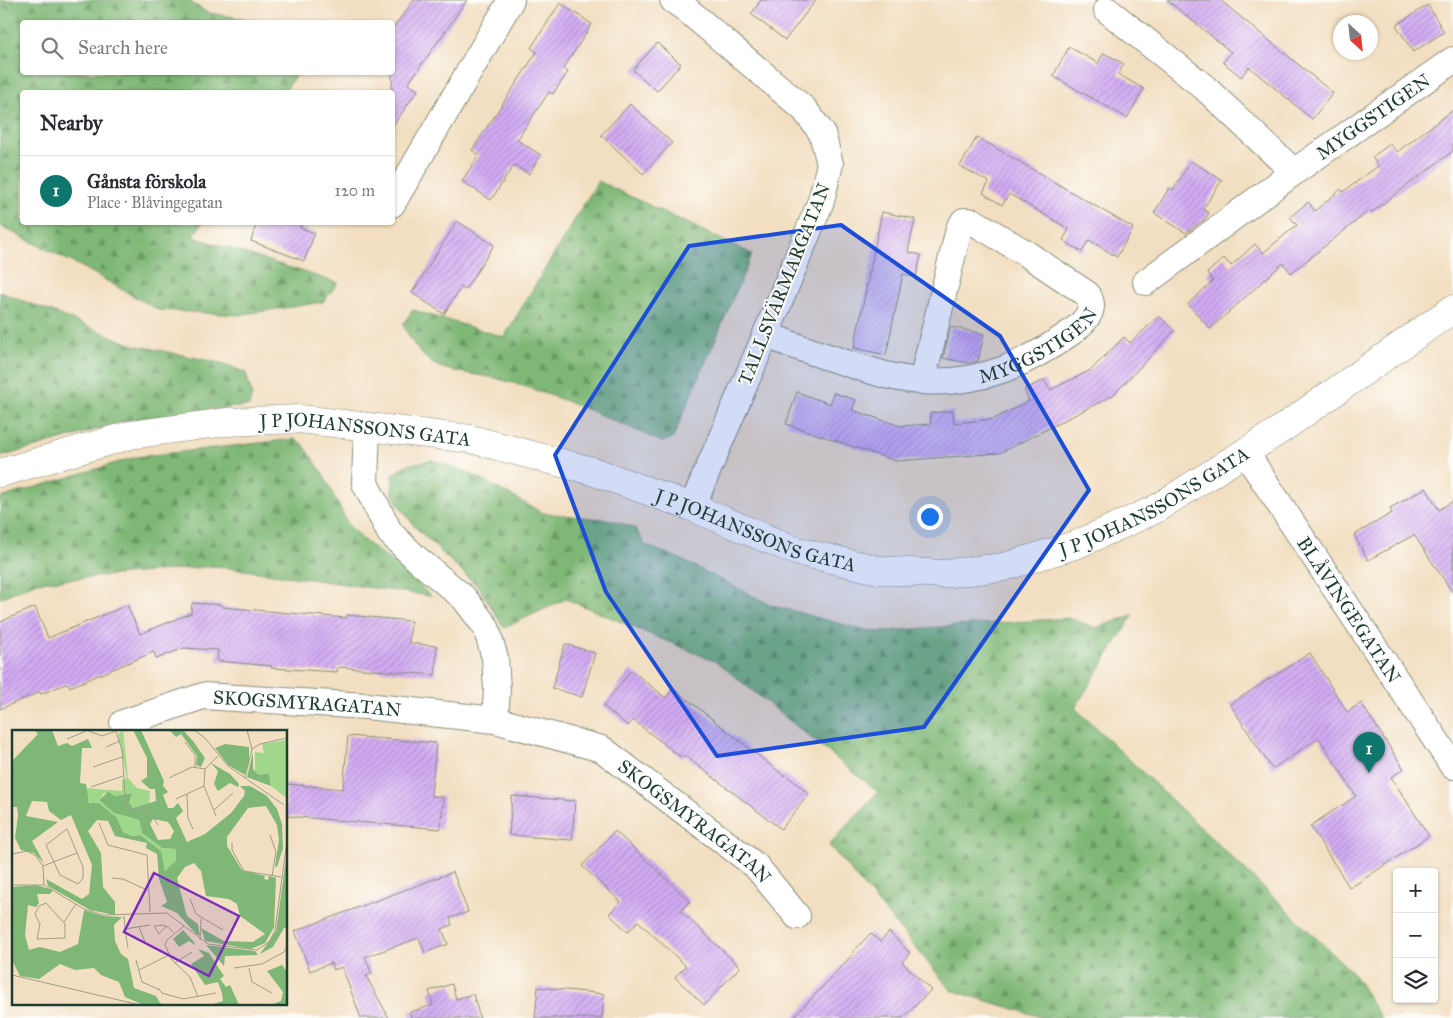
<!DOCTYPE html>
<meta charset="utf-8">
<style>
body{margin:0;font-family:"IM FELL Great Primer",serif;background:#f7f7f7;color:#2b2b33}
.controls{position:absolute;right:15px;bottom:15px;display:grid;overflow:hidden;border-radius:5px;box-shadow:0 1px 4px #0004}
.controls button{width:45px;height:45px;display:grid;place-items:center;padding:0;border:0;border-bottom:1px solid #e1e1e2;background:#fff;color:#2b2b33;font:25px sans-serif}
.compass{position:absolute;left:1333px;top:15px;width:45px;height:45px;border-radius:50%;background:#fff;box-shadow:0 1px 4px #0004;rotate:153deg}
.you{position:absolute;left:929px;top:516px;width:18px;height:18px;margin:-12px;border:4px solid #fff;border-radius:50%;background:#1a73e8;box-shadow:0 0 0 8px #1a73e833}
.badge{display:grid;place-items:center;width:32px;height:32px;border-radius:50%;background:#0f766e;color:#fff;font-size:16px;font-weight:700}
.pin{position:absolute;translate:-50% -41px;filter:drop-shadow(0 1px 2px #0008)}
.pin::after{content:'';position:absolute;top:26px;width:18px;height:15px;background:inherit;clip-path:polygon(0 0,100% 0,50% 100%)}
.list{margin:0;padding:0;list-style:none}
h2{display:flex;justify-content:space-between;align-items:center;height:65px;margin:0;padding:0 20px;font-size:21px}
h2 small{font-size:16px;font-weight:400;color:#7c7c81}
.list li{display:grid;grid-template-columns:32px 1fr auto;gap:15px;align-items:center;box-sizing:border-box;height:70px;padding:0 20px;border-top:1px solid #e1e1e2}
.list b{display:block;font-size:19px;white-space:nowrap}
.list p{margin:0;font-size:16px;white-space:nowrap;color:#7c7c81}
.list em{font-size:16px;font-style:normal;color:#7c7c81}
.icon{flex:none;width:28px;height:28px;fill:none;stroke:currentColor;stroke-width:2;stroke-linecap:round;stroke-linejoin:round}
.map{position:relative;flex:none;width:1453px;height:1018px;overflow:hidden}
.search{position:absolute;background:#fff;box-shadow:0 1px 4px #0004;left:20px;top:20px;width:375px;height:55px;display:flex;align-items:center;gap:12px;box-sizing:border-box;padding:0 18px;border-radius:5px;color:#7c7c81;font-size:19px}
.panel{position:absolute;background:#fff;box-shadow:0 1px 4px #0004;left:20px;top:90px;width:375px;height:135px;border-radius:5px}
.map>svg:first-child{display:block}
.forest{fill:url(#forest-firs);stroke:#4f7a55}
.building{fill:url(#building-hatch)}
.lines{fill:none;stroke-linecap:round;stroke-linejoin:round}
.street-casing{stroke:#888e7a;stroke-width:28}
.secondary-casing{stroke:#888e7a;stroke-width:29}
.street{stroke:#fff;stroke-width:26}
.secondary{stroke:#fff;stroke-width:28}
.marked{fill:#1d4ed8;fill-opacity:0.2;stroke:#1d4ed8;stroke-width:4;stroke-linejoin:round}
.labels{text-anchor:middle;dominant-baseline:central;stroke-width:4;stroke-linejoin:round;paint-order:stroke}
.street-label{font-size:19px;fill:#1f3d34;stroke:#fdfcf7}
.inset-road{fill:none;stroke:#9e9e88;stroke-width:1}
.view{fill:#7b2cbf;fill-opacity:0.15;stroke:#7b2cbf;stroke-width:2.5}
.inset-edge{fill:none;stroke:#1f3d34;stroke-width:2.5}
</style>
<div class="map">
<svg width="1453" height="1018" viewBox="0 0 1453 1018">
<defs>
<pattern id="forest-firs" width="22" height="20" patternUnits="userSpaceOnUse" patternTransform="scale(1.25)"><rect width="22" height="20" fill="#7fb876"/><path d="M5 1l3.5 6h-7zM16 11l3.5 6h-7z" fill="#679762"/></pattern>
<pattern id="building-hatch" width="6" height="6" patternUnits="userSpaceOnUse" patternTransform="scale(1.25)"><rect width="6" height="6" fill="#d3abf4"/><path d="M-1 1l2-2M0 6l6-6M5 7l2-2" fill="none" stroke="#ab8cc6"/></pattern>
</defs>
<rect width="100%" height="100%" fill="#fdfcf7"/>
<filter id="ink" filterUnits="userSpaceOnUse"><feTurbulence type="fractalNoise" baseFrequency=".02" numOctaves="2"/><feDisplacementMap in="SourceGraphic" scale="10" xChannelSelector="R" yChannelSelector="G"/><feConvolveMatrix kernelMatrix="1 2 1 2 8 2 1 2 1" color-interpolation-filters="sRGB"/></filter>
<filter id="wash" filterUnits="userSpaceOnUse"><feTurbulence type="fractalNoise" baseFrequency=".0096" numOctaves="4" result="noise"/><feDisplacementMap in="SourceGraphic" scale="20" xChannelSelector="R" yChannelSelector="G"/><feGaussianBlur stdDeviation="1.12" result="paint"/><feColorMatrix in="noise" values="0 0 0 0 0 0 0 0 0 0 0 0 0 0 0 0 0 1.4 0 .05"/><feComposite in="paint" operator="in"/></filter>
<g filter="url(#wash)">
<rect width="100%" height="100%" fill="#f2dec0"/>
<!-- forest -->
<path class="forest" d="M0 0H187L208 13 268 22H22V72L297 73 284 92H22V222L202 223 193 237 338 283 323 302 238 315 158 310 86 269 0 226Z
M598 181 752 254 673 438 662 442C609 418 555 394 499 379 483 375 444 372 432 363 418 353 410 339 403 324L413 310 504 337Z
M0 292 55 313 130 344 225 364 246 373 252 395 249 406 227 408 130 420 0 457Z
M294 439 303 444 322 472 349 526 367 543 405 572 431 596 215 566 37 582 0 598V498L136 457Z
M431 460 467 472 543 513 611 520 635 528 645 545 678 558 771 605 871 632 1069 618 1096 628 1133 615 1075 708 1354 974 1381 1018H1044L951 990 829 845 878 792 717 662 566 599 504 628 480 589 415 527 397 502 392 492 393 474 406 465Z"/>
<g id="blocks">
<!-- building -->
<path class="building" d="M414 0H467L408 84 418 90 392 127V29Z
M761 0H816L785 40 751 14Z
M1167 0H1220L1333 93 1312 119 1249 67 1241 77 1223 62 1231 52Z
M560 3 592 24 563 69 568 72 553 94 549 92 517 140 541 155 529 174 514 165 491 200 462 181 479 155 472 150 537 52 531 48Z
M1428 5 1444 32 1413 52 1396 25Z
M657 43 681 64 657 91 633 70Z
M1069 47 1098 63 1104 53 1124 64 1118 74 1144 89 1127 118 1053 76Z
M630 104 672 143 643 174 601 135Z
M1453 110V151L1371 213 1369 211 1291 273 1283 263 1210 329 1188 304 1213 281 1207 273 1224 258 1231 266 1255 244 1263 253 1297 225 1290 217 1308 202 1315 211 1341 189 1343 192 1378 166 1372 157 1390 144 1397 152Z
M977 137 1133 228 1117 257 1089 240 1082 252 1063 240 1069 229 1009 194 1002 205 983 193 989 182 960 166Z
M1191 161 1222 180 1203 209 1209 213 1205 219 1186 233 1154 213 1169 188 1173 190Z
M882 212 915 219 908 252 921 255 916 277 903 274 886 355 854 348Z
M457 221 494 245 465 290 461 287 444 314 412 293Z
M257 222H302L300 228 315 233 304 261 251 241Z
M1159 316 1175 331 1112 396 1000 453 896 461 786 424 797 392 830 404 834 393 856 400 852 410 900 426 931 424 930 413 953 411 954 423 994 419 1029 401 1024 390 1044 380 1050 390 1091 370 1124 337 1130 343Z
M951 327 984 334 978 361 968 363 943 358Z
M1426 488 1439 510 1453 501V593L1414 535 1368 560 1354 535 1392 513 1390 508Z
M192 603 222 605V607L346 618 347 615 411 621 409 643 437 646 435 675 338 667 337 672 271 668 272 666 217 661 218 650 184 648 156 659 154 652 70 687 68 683 41 694 40 692 0 709V622L35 607 48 638 127 605 140 634 191 613Z
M565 644 595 653 582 697 552 688Z
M1310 653 1347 712 1361 703 1404 769 1391 777 1429 836 1350 888 1310 826 1356 796 1319 738 1272 769 1230 704Z
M631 670 666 698 673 688 784 776 785 774 809 794 781 829 684 755 682 758 633 720 628 726 603 706Z
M348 736 436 743 431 796 443 797 441 829 286 816V784L343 789Z
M512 796 575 801 572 840 509 835Z
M615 831 690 901 681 911 740 967 704 1005 675 977 686 966 638 921 628 932 609 914 621 902 582 866Z
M453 872 468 912 450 918 452 925 442 929 448 944 425 953 419 938 365 957 372 974 366 976 389 1018H361L342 967 333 970 331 963 310 971 295 931Z
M889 932 910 953 902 962 931 990 903 1018H793L853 954 852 953 871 933 880 942Z
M452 984 456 999 473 994 480 1018H411L410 1012 433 1005 429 991Z
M538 987 604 994 602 1018H535Z"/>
</g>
</g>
<g filter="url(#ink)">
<use href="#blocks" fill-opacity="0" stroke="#888e7a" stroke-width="1"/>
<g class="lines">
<!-- street casing -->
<g class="street-casing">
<g id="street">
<path d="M673 0 686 9 804 109 822 133 830 164 821 201 766 334 692 507"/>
<path d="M1107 10 1204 87 1294 172"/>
<path d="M392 204 511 0"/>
<path id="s1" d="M1146 282 1294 172 1453 60"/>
<path id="s2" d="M766 334C789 345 813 352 837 360 865 369 893 379 922 381 980 385 1027 364 1073 331 1086 321 1097 309 1087 294L1027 254 974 222 964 221 959 229 922 381"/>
<path d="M367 427 365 483 390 533 417 559 464 598 486 627 495 658 497 689 495 720"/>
<path id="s3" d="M1245 452 1453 766"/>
<path id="s4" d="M123 723 203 696 366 706 495 720 602 749 756 866 797 916"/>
</g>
</g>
<!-- secondary casing -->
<g class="secondary-casing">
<g id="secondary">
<path id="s5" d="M0 473 130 435 226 422 300 419 471 439 592 471 692 507 796 551 879 570 942 574 1004 567 1078 544 1154 510 1280 430 1453 309"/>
</g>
</g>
<!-- street -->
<use href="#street" class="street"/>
<!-- secondary -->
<use href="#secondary" class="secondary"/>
</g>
</g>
<!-- marked area -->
<path class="marked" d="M841 225 1000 336 1089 490 924 727 717 756 606 592 555 455 689 246Z"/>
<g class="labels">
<!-- street labels -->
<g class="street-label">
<text stroke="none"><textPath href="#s1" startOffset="281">MYGGSTIGEN</textPath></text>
<text transform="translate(784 284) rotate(-68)">TALLSVÄRMARGATAN</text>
<text stroke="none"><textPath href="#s2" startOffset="288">MYGGSTIGEN</textPath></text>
<text stroke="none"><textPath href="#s5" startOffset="372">J P JOHANSSONS GATA</textPath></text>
<text stroke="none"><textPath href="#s5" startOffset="1198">J P JOHANSSONS GATA</textPath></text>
<text stroke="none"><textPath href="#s5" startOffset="778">J P JOHANSSONS GATA</textPath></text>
<text stroke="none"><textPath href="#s3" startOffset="189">BLÅVINGEGATAN</textPath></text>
<text stroke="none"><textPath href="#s4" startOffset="189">SKOGSMYRAGATAN</textPath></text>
<text stroke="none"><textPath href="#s4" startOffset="606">SKOGSMYRAGATAN</textPath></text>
</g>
</g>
<!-- overview -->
<g transform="translate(12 730)">
<rect width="275" height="275" fill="#f2dec0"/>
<path d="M111 0 116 48 125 58 138 61 137 74 121 78 117 73 120 63 103 66 92 63 87 70 102 83 127 90 130 103 150 118 164 119 165 131 155 140 150 137 148 121 128 105 120 106 111 102 105 88 87 73 80 75 74 67V58L110 61V50L115 48 106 4Z" fill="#9fd88a"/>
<path d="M22 0H40L46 16 55 13 60 16 76 9 80 18H70L68 53 74 54 77 73H87L105 88 111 102 120 106 128 105 149 121 153 141 164 131V119L150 118 130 103 127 90 102 83 87 70 96 62 103 66 120 63 117 73 121 78 144 71 143 59H138L129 51 135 47V28L121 0H129L152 51 151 56 156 62 151 65 156 78H161L166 73 171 81 164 88 175 112 193 104 219 83 232 66 233 61 228 56H238L255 66 265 79 270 94 271 118 265 137 263 136 267 110 265 95 254 76 236 78 215 107V116L230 140 253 146 252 149 256 150 257 146 264 148 262 197 253 213 239 219 193 211 189 198 212 211 241 212 253 204 228 186 225 174 217 169 194 166 189 141 182 133 173 137 165 148 175 186 186 194 188 206 184 204 165 183 149 176 155 172 147 149 145 124 134 118 135 113 103 106 96 91 85 90 76 101 89 123 91 157 103 172V185L78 180 36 156 34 149 70 169 77 164 80 135 59 85 49 90 37 81 35 72 20 71 14 86 46 92 20 111 32 133 22 123 9 120 3 108 6 85 5 77H0V31L26 4ZM141 89 156 92 162 101 158 109 146 110 138 94ZM157 0H171L181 11 193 28 189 37 184 35 185 26 169 4 164 7ZM213 14 237 17V31L233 45 216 35 203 18ZM241 22V39L247 45 257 43 259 56 235 47ZM199 33 218 44 227 54 226 57 218 53 206 61 202 54 206 41ZM275 122V198H272L261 217 248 224 264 201ZM24 155 41 160 38 164H25L27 173 24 177 16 175 13 205 17 220 28 217 48 222 66 214 72 180 91 186 110 187 102 195 103 211 109 224 116 229 122 258 144 266 148 273 154 275H132L113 267 107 252 89 245 82 238 63 240 48 234 27 249 8 246 1 232 0 157ZM171 200 182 212 183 215 177 211 167 217 161 209ZM194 215 243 221 246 225 213 226 212 236ZM186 219 197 223 212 246 208 249 214 257 218 255 227 275H198L211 271 210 263 206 252 193 255 179 234 192 226ZM270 235 275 242V275H259L269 271 271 262 255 241Z" fill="#7fb876" fill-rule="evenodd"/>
<path d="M275 10V67H273L259 56 257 43 247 45 243 41V22L252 23 250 14Z" fill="#9fd88a"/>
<path class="inset-road" d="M74 0 90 6 107 0M182 0 193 8 216 36 272 75M104 2 110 20 114 77 118 80 135 78 146 95M55 9 74 1M173 12 183 25V37M94 17 108 11M240 19 248 14 275 8M81 37 110 27M193 39 192 56 204 86M157 48 180 37 193 39 206 26M233 48 240 19 235 0M79 57 111 46M175 64 176 88 181 99M164 69 192 56M202 80 221 63M274 80 275 98M87 93 96 115 135 125 138 182M55 99 71 137V148L66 154 48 145 34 115ZM258 105 264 122 260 146M220 113V120L232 141 269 147M0 124 15 121 24 126 31 136 32 155M31 136 65 123M100 148 111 149 135 160M0 155H32L72 179 91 185 155 183 196 214 245 220 258 211 263 200 275 111M178 169 184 184 211 200M34 173 53 194V208L25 209 28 194 23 184 27 176ZM112 186 113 199 138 195M52 192 64 174M154 196 147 204 142 196 152 195 154 196 157 198 162 203M172 196 155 210 153 215 160 230 178 247 186 267M127 197 133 212M113 199 116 218M188 210 189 189M124 230 130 252 148 260M163 233 180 222M222 238 250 234 272 222 275 216M237 238 240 252 260 263M127 240 157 225M0 245 128 275M146 258 150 263 171 269 204 263"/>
<path class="view" d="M142 143 227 186 197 246 112 202Z"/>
<rect width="275" height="275" class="inset-edge"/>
</g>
</svg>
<div class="controls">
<button>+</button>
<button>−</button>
<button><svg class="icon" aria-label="layers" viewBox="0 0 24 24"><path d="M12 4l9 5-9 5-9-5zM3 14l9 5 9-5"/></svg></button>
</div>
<svg class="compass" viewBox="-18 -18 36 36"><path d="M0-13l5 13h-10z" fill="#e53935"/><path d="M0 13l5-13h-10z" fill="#7c7c81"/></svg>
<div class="you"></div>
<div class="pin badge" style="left:1369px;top:773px">1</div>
<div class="search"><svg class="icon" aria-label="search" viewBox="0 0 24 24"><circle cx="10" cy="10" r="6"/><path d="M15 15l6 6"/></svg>Search here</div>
<section class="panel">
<h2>Nearby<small></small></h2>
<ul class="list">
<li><span class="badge">1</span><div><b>Gånsta förskola</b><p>Place · Blåvingegatan</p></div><em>120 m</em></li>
</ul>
</section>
</div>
